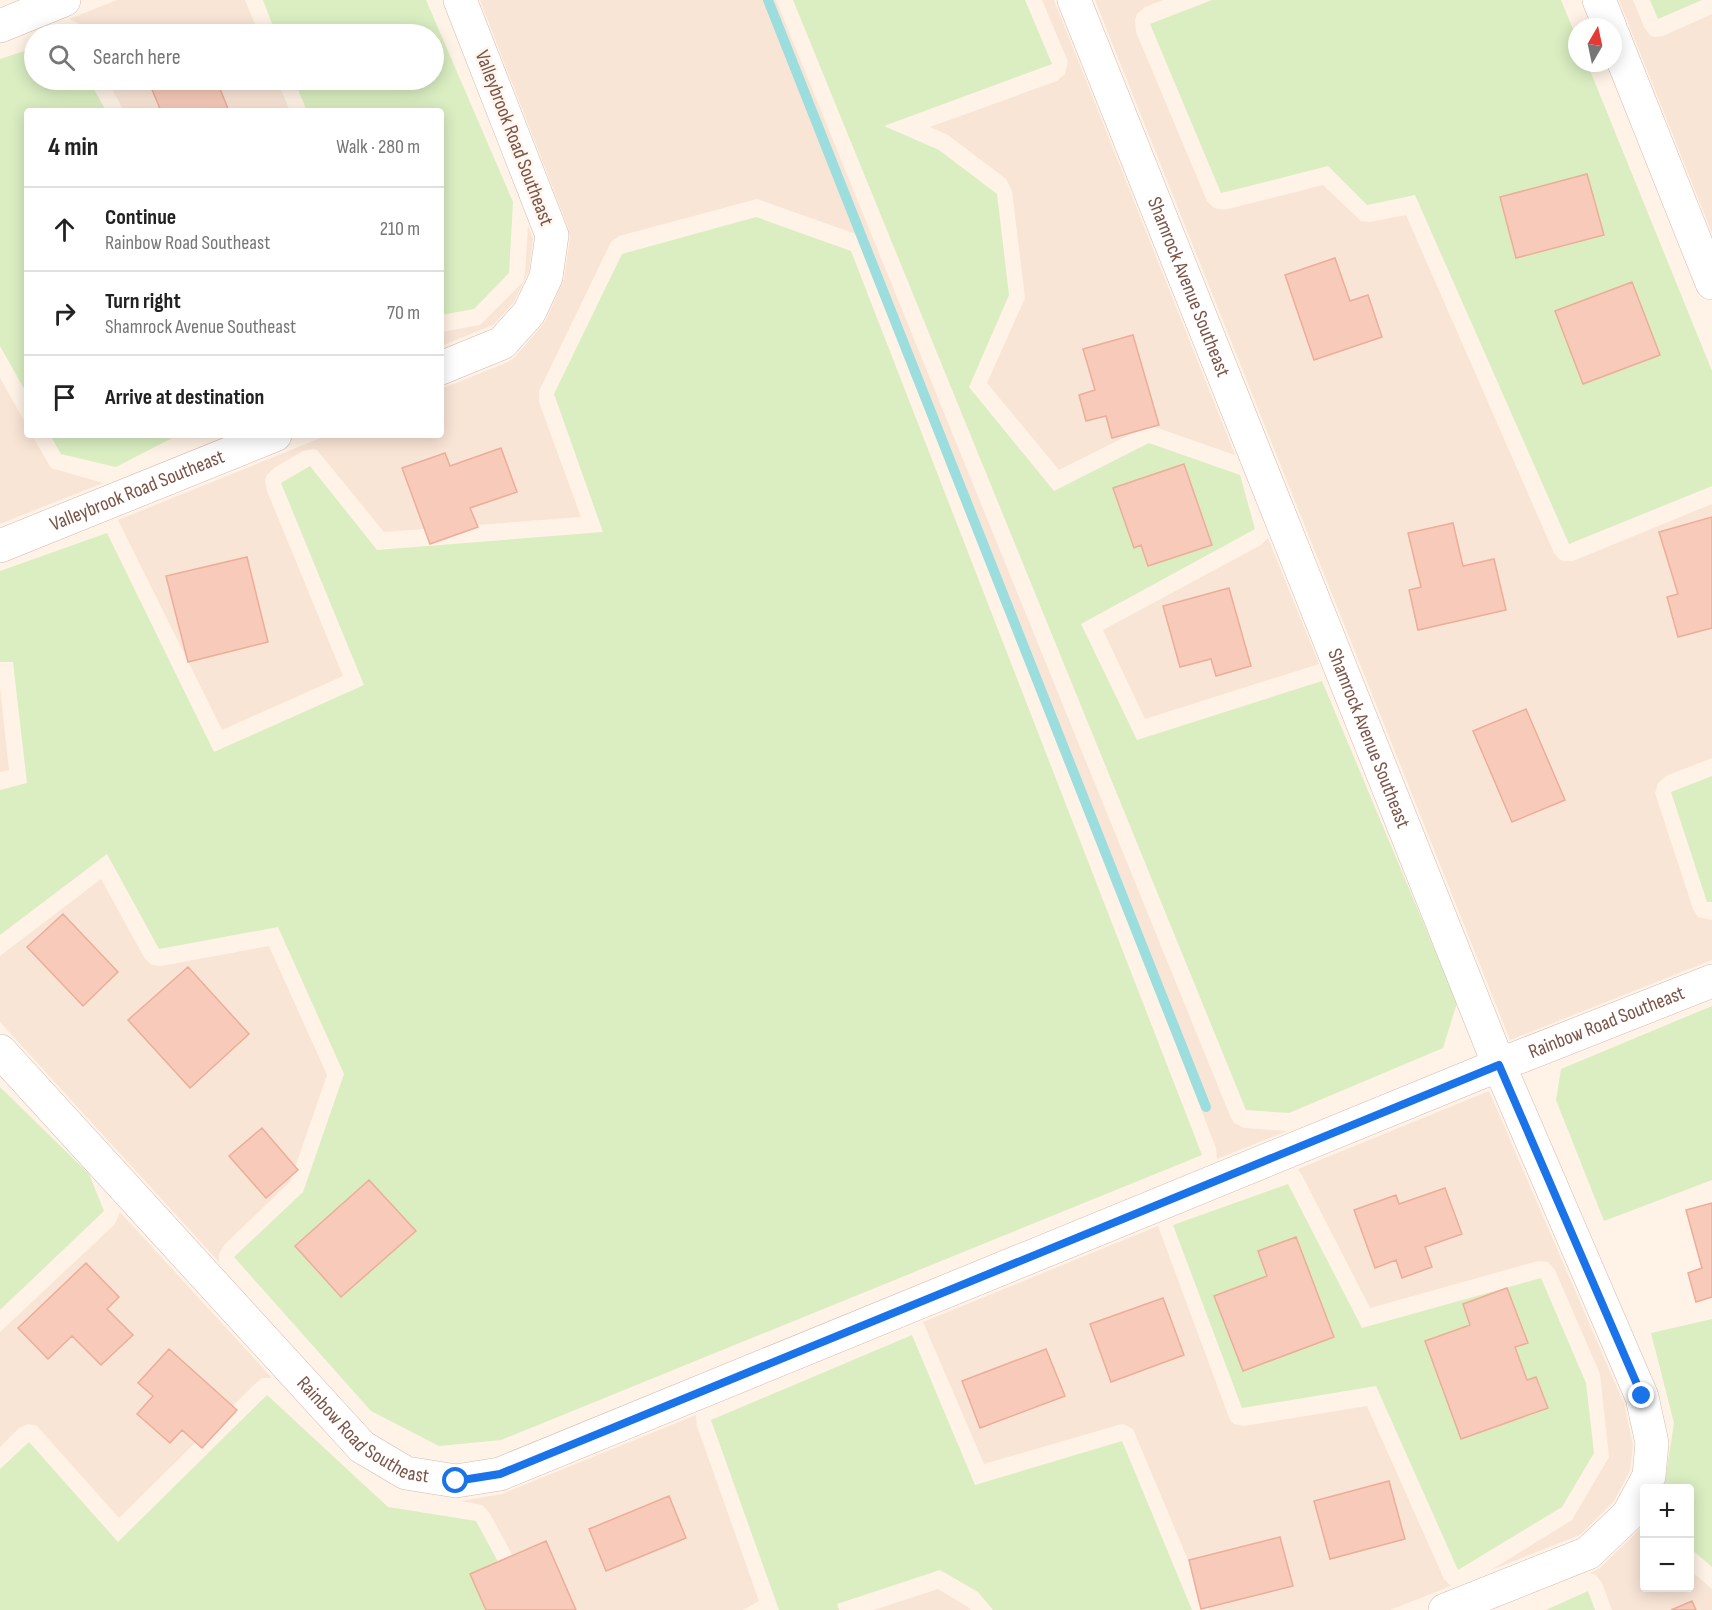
<!DOCTYPE html>
<meta charset="utf-8">
<style>
body{margin:0;font-family:"Sofia Sans Condensed",sans-serif;background:#f6f6f6;color:#222}
.controls{position:absolute;right:18px;bottom:18px;display:grid;overflow:hidden;border-radius:6px;box-shadow:0 3px 15px #0003}
.controls button{width:54px;height:54px;display:grid;place-items:center;padding:0;border:0;border-bottom:2px solid #e0e0e0;background:#fff;color:#222;font:30px sans-serif}
.compass{position:absolute;left:1568px;top:18px;width:54px;height:54px;border-radius:50%;background:#fff;box-shadow:0 3px 15px #0003;rotate:9deg}
.stop{position:absolute;width:18px;height:18px;margin:-14px;border:4px solid #1a73e8;border-radius:50%;background:#fff}
.stop.end{background:#1a73e8;border-color:#fff;box-shadow:0 2px 6px #0008}
.list{margin:0;padding:0;list-style:none}
h2{display:flex;justify-content:space-between;align-items:center;height:78px;margin:0;padding:0 24px;font-size:26px}
h2 small{font-size:20px;font-weight:400;color:#767676}
.list li{display:grid;grid-template-columns:39px 1fr auto;gap:18px;align-items:center;box-sizing:border-box;height:84px;padding:0 24px;border-top:2px solid #e0e0e0}
.list b{display:block;font-size:22px;white-space:nowrap}
.list p{margin:0;font-size:20px;white-space:nowrap;color:#767676}
.list em{font-size:20px;font-style:normal;color:#767676}
.icon{flex:none;width:33px;height:33px;fill:none;stroke:currentColor;stroke-width:2;stroke-linecap:round;stroke-linejoin:round}
.map{position:relative;flex:none;width:1712px;height:1610px;overflow:hidden}
.search{position:absolute;background:#fff;box-shadow:0 3px 15px #0003;left:24px;top:24px;width:420px;height:66px;display:flex;align-items:center;gap:15px;box-sizing:border-box;padding:0 21px;border-radius:33px;color:#767676;font-size:22px}
.panel{position:absolute;background:#fff;box-shadow:0 3px 15px #0003;left:24px;top:108px;width:420px;height:330px;border-radius:6px}
.map>svg:first-child{display:block}
.residential{fill:#f9e5d6}
.green{fill:#daeec2}
.lines{fill:none;stroke-linecap:round;stroke-linejoin:round}
.stream{stroke:#9cddde;stroke-width:10}
.building{fill:#f7caba;stroke:#ecad99;stroke-width:1.5}
.minor-casing{stroke:#d5b9ad;stroke-width:34}
.minor{stroke:#fff;stroke-width:33}
.route{stroke:#1a73e8;stroke-width:8}
.labels{text-anchor:middle;dominant-baseline:central;stroke-width:5;stroke-linejoin:round;paint-order:stroke}
.street-label{font-size:20px;fill:#7b5347;stroke:#fff6ee}
</style>
<div class="map">
<svg width="1712" height="1610" viewBox="0 0 1712 1610">
<rect width="100%" height="100%" fill="#fff2e6"/>
<!-- residential -->
<path class="residential" d="M117 0H245L259 34H84L78 23 69 19Z
M480 0H776L1231 1118 1234 1123 1244 1128 1287 1131 1217 1159 1216 1148 866 243 856 234 757 199 619 236 611 242 539 391V402L581 517 384 532 317 450 313 449 303 451 274 468 267 475 265 480 267 491 343 676 222 730 118 520 328 435H441V389L508 362 515 357 545 322 564 279 570 238 568 227Z
M1042 0H1054L1235 455 1149 425 1059 470 987 383 1025 298 1012 191 1006 179 948 135 930 127 1057 81 1065 74 1068 62Z
M1095 0H1163L1145 7 1137 14 1135 20 1136 32 1207 201 1214 208 1224 210 1323 185 1361 221 1370 222 1406 215 1554 553 1560 560 1564 561H1573L1712 504V758L1666 776 1658 783 1655 793 1693 909 1698 917 1712 920V960L1510 1040Z
M1619 0H1633L1644 27 1650 35 1654 37 1663 36 1712 14V233Z
M107 80H277L290 111H124Z
M528 226 533 239 529 271 514 302 493 325 441 346V332L480 325 523 282 525 273Z
M0 378 27 426V435H32L51 468 103 483 0 524Z
M1268 538 1319 664 1145 719 1103 630 1261 545Z
M0 687 9 770 0 772Z
M101 879 145 959 152 965 161 966 269 946 327 1075 290 1182 225 1244 219 1254V1262L0 1022V956Z
M1489 1091 1624 1404 1633 1445 1630 1471 1614 1501 1580 1535 1491 1570 1572 1520 1609 1457 1600 1374 1555 1270 1548 1262 1538 1261 1370 1308 1302 1175 1298 1169Z
M120 1212 272 1378H262L257 1382 119 1518 37 1426 28 1424 19 1428 0 1447V1332L115 1224Z
M1158 1226 1230 1420 1234 1424 1244 1426 1367 1406 1444 1579 1451 1586 1390 1610H1209L1133 1429 1123 1424 1118 1425 984 1464 923 1322Z
M696 1415 697 1426 759 1601 743 1610H542L489 1512 482 1505 461 1501 502 1494Z
M1643 1526 1644 1529V1588H1690V1570L1712 1589V1610H1612L1602 1583 1596 1575 1590 1573 1600 1568Z
M938 1589 968 1607 971 1610H874Z"/>
<!-- green -->
<path class="green" d="M263 0H426L513 202 509 273 474 309 441 315V111H307L294 80H434V34H276Z
M793 0H1025L1052 64 884 126 939 150 997 194 1009 295 969 387 1054 491 1149 443 1240 475 1255 529 1081 624 1137 740 1322 681 1457 1003 1443 1048 1289 1113 1246 1110Z
M1212 0H1561L1577 39V63H1587L1712 371V486L1569 544 1415 195 1367 205 1328 166 1221 193 1150 24Z
M1650 0H1702L1658 19Z
M34 48V80H89L106 111H27V394L0 346V59Z
M756 217 851 251 1202 1155 501 1440 439 1446 371 1411 234 1257 303 1192 344 1074 278 927 159 949 107 854 0 935V790L27 783 13 662H0V571L107 533 214 752 364 685 281 483 310 466 377 550 603 532 554 394 622 254Z
M50 435H178L116 467 61 454Z
M1712 776V902H1707L1671 792Z
M1712 1006V1180L1604 1221 1556 1100 1561 1069Z
M0 1087 89 1174 104 1211 0 1310Z
M1288 1184 1362 1328 1541 1278 1586 1383 1594 1453 1562 1507 1458 1570 1376 1386 1242 1408 1173 1225Z
M1712 1319V1567L1690 1548V1488H1664L1674 1423 1651 1333Z
M912 1335 975 1485 1122 1441 1192 1610H993L978 1592 940 1570 837 1604 839 1610H779L711 1420Z
M267 1395 388 1507 476 1521 524 1610H0V1469L29 1442 118 1542Z
M1588 1591 1595 1610H1546Z"/>
<g class="lines">
<!-- stream -->
<path class="stream" d="M768 0 1206 1107"/>
</g>
<!-- building -->
<path class="building" d="M148 80H242L220 89 229 111H161Z
M1587 174 1604 235 1516 258 1500 197Z
M1335 258 1350 301 1368 295 1382 337 1314 360 1285 275Z
M1632 282 1660 355 1583 384 1555 311Z
M1133 335 1159 425 1112 438 1106 416 1086 421 1079 395 1095 390 1083 349Z
M501 448 517 492 470 508 478 527 430 544 402 468 445 453 450 466Z
M1184 464 1212 545 1148 566 1141 545 1134 548 1113 488Z
M1712 517V628L1678 637 1667 597 1678 594 1659 532Z
M1453 523 1463 566 1494 559 1506 610 1418 630 1409 590 1421 587 1408 533Z
M247 557 268 642 188 662 166 576Z
M1229 588 1251 666 1216 676 1211 659 1180 667 1163 606Z
M1526 709 1565 800 1512 822 1473 731Z
M63 914 118 972 83 1006 27 947Z
M188 967 249 1034 190 1088 128 1020Z
M262 1128 298 1170 266 1198 229 1156Z
M369 1180 416 1231 341 1297 295 1246Z
M1445 1188 1462 1234 1425 1247 1432 1267 1402 1278 1396 1260 1375 1268 1354 1210 1396 1195 1399 1204Z
M1712 1203V1297L1696 1302 1688 1273 1702 1268 1686 1210Z
M1296 1237 1334 1337 1243 1371 1214 1296 1267 1276 1258 1251Z
M86 1263 119 1297 107 1309 133 1335 101 1365 72 1336 48 1359 18 1328Z
M1507 1288 1528 1343 1515 1347 1527 1380 1536 1377 1548 1408 1461 1439 1425 1341 1470 1325 1463 1304Z
M1163 1298 1184 1355 1111 1382 1090 1324Z
M169 1349 237 1410 202 1448 182 1430 170 1443 137 1414 153 1396 138 1383Z
M1046 1349 1065 1396 980 1428 962 1381Z
M1389 1481 1405 1539 1330 1559 1314 1501Z
M669 1496 686 1538 606 1571 589 1529Z
M1280 1537 1293 1586 1201 1609 1189 1560Z
M546 1541 576 1610H486L470 1574Z
M1692 1601 1696 1610H1671Z"/>
<g class="lines">
<!-- minor casing -->
<g class="minor-casing">
<g id="minor">
<path id="s1" d="M1074 0 1499 1065 1642 1397 1652 1443 1649 1476 1628 1515 1588 1553 1445 1610"/>
<path d="M1599 0 1610 27"/>
<path d="M0 26 64 0"/>
<path d="M1613 35 1712 283"/>
<path d="M441 368 502 343 529 313 546 277 552 235 460 0"/>
<path id="s2" d="M0 546 275 435"/>
<path id="s3" d="M0 1051 362 1447 406 1473 456 1481 500 1474 1499 1065 1712 981"/>
</g>
</g>
<!-- minor -->
<use href="#minor" class="minor"/>
</g>
<g class="lines">
<!-- route -->
<path class="route" d="M456 1481 500 1474 1499 1065 1642 1396"/>
</g>
<g class="labels">
<!-- street labels -->
<g class="street-label">
<text transform="translate(514 138) rotate(69)">Valleybrook Road Southeast</text>
<text stroke="none"><textPath href="#s1" startOffset="309">Shamrock Avenue Southeast</textPath></text>
<text stroke="none"><textPath href="#s2" startOffset="148">Valleybrook Road Southeast</textPath></text>
<text stroke="none"><textPath href="#s1" startOffset="795">Shamrock Avenue Southeast</textPath></text>
<text stroke="none"><textPath href="#s3" startOffset="1878">Rainbow Road Southeast</textPath></text>
<text stroke="none"><textPath href="#s3" startOffset="528">Rainbow Road Southeast</textPath></text>
</g>
</g>
</svg>
<div class="controls">
<button>+</button>
<button>−</button>
</div>
<svg class="compass" viewBox="-18 -18 36 36"><path d="M0-13l5 13h-10z" fill="#e53935"/><path d="M0 13l5-13h-10z" fill="#767676"/></svg>
<div class="stop" style="left:456px;top:1481px"></div>
<div class="stop end" style="left:1642px;top:1396px"></div>
<div class="search"><svg class="icon" aria-label="search" viewBox="0 0 24 24"><circle cx="10" cy="10" r="6"/><path d="M15 15l6 6"/></svg>Search here</div>
<section class="panel">
<h2>4 min<small>Walk · 280 m</small></h2>
<ul class="list">
<li><svg class="icon" aria-label="ahead" viewBox="0 0 24 24"><path d="M12 20V5M6 11l6-6 6 6"/></svg><div><b>Continue</b><p>Rainbow Road Southeast</p></div><em>210 m</em></li>
<li><svg class="icon" aria-label="right" viewBox="0 0 24 24"><path d="M7 20v-9h11M14 6l5 5-5 5"/></svg><div><b>Turn right</b><p>Shamrock Avenue Southeast</p></div><em>70 m</em></li>
<li><svg class="icon" aria-label="arrive" viewBox="0 0 24 24"><path d="M6 21V4h12l-3 4 3 4H6"/></svg><div><b>Arrive at destination</b></div></li>
</ul>
</section>
</div>
